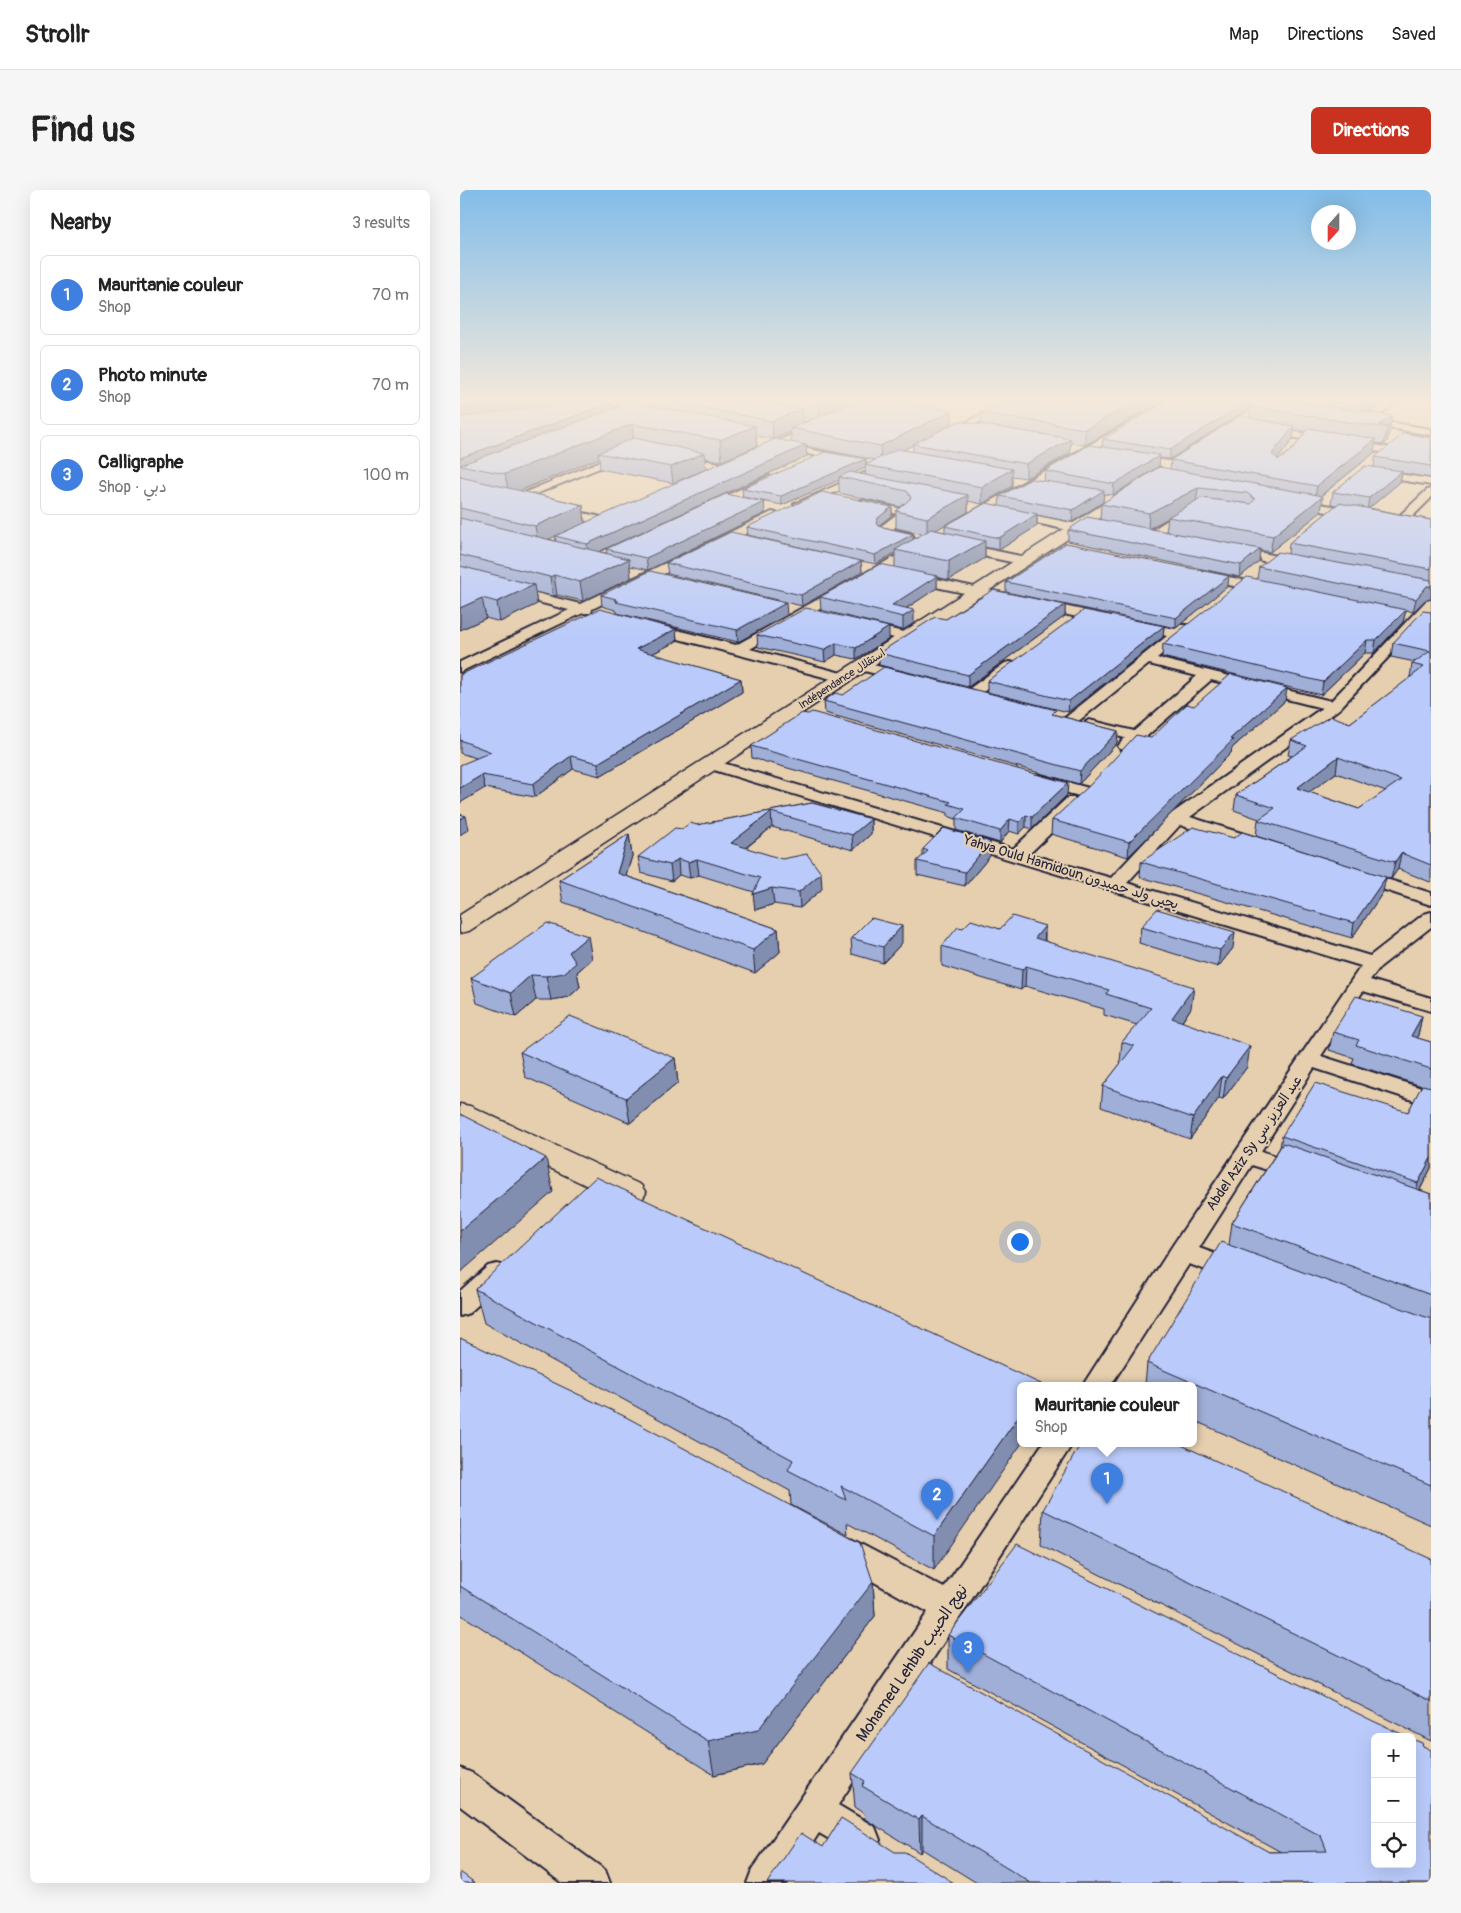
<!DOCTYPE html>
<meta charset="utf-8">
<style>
body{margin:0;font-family:Pangolin,"Playpen Sans Arabic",sans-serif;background:#f6f6f6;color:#222}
.controls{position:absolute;right:15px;bottom:15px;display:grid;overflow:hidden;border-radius:8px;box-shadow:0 5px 20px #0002}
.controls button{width:45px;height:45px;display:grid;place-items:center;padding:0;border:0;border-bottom:1px solid #e0e0e0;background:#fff;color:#222;font:25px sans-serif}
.compass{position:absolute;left:851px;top:15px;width:45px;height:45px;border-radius:50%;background:#fff;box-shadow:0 5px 20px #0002;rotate:201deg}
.you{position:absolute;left:559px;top:1051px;width:18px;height:18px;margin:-12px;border:4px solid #fff;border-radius:50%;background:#1a73e8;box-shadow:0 0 0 8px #1a73e833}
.badge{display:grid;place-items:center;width:32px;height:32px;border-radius:50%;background:#c8321e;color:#fff;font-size:16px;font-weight:700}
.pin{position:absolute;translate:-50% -41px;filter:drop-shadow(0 1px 2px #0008)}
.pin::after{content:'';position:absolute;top:26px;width:18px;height:15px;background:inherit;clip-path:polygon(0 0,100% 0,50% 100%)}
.popup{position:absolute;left:557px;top:1192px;width:180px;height:65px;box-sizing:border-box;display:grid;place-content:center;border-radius:8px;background:#fff;filter:drop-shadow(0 1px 4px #0005);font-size:16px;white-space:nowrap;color:#767676}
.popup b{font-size:19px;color:#222}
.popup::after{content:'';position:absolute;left:50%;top:100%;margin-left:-10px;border:10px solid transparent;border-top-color:#fff}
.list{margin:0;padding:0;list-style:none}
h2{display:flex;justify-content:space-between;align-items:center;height:65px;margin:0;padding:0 20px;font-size:21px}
h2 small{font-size:16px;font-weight:400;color:#767676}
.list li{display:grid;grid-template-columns:32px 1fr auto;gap:15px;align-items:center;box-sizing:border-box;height:80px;margin:0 10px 10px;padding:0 10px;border:1px solid #e0e0e0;border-radius:8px}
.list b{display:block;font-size:19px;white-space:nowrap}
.list p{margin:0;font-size:16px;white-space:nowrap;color:#767676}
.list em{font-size:16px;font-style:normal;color:#767676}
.icon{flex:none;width:28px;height:28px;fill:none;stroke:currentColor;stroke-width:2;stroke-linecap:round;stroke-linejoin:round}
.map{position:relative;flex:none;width:971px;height:1693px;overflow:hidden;border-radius:8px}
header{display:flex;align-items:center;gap:30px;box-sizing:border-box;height:70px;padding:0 25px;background:#fff;border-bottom:1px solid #e0e0e0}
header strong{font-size:24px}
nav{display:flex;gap:28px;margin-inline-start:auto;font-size:18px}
.intro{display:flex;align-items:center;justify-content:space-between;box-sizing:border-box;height:120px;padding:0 30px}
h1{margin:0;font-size:35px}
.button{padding:12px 22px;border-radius:8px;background:#c8321e;color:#fff;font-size:18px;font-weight:700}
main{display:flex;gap:30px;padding:0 30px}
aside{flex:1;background:#fff;border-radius:8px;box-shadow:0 5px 20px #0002}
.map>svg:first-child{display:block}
.built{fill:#d9cec6}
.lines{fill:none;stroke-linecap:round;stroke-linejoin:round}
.street-casing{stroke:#22223b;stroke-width:4}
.secondary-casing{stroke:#22223b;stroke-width:3}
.street{fill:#e6cfaf;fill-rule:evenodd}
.secondary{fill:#e6cfaf;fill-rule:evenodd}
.wall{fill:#a0afd8;stroke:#22223b;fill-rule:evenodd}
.shaded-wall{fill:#828eb0;stroke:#22223b}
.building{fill:#bacbfb;stroke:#22223b;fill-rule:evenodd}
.labels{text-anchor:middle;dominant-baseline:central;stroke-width:4;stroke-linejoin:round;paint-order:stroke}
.far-street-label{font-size:11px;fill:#22223b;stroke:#e6cfaf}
.street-label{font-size:14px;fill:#22223b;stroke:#e6cfaf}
.near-street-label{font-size:16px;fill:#22223b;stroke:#e6cfaf}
</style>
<header>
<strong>Strollr</strong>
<nav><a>Map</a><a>Directions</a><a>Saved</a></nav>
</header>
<div class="intro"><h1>Find us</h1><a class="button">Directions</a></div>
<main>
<aside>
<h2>Nearby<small>3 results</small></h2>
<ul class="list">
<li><span class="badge" style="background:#3f7fe0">1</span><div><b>Mauritanie couleur</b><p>Shop</p></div><em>70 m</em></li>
<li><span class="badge" style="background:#3f7fe0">2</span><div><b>Photo minute</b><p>Shop</p></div><em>70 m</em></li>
<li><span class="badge" style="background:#3f7fe0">3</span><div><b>Calligraphe</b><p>Shop · دبي</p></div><em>100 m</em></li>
</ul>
</aside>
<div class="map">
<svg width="971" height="1693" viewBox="0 0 971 1693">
<rect width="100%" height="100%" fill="#e6cfaf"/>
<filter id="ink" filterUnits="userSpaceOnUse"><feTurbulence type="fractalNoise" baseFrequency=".02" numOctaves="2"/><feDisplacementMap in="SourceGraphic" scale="10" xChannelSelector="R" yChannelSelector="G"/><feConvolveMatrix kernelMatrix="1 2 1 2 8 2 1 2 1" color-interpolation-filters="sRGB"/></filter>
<g filter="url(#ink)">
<!-- built -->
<path class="built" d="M400 210H514L487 223Z"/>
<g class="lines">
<!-- street casing -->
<g class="street-casing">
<path id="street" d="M159 210H176L126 224 121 221Z
M549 210H561L489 248 485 249 480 246Z
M708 210H720L510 332H502L500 329Z
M761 210H784L823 216 828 219 823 222 766 213Z
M926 210H937L915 230 971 239V245L898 233V229L905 228Z
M358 234 363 237 362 239 325 254 391 268V272L315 258 296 265 291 262Z
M804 237 927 257 932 260 927 263 800 242 799 240Z
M165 261 169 262V266L54 313 50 314 44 311Z
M217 265 264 274 269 277 264 280 213 270V266Z
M672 265 714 272 719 275 714 278 668 270V266Z
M912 280 971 289V295L908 285 906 283Z
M404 283 408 284V288L344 316 340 317 334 314Z
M309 286 315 289 313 291 252 319 248 320 242 317Z
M971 299V308L944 335H936V329L967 300Z
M404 310 447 320 450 324 448 326 433 339 452 344 454 347 452 350 448 351 420 343 418 340 420 337 437 324 400 315V311Z
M833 310 899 320 905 324 899 328 829 315V311Z
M732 315 738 319 736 321 694 348 690 349 684 345Z
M96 317 146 328 148 331 142 335 92 323 90 321Z
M548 320 617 334 623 338 617 342 544 326 542 324Z
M312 322 316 323V329L132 419 131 423H123L0 482V472L109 420 0 392V384L120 414Z
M461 352 467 356 465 359 290 459 389 485 391 488 389 491H379L184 440 182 437 189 433 276 455Z
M498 353 565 367 571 371 565 375 494 360 492 357Z
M772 357 838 370 844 374 838 378 768 364 766 361Z
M741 381 811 396 813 399 806 403 736 388 735 385Z
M448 383 646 425 653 429 646 433 443 390 442 387Z
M971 410V422L879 519 730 627 810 652 813 656 810 660H798L720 635 667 693 910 766 964 724 971 722V737L920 777 910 790 971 808V821L903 801 861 866 971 901V916L854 878 801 961 845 976 849 982 845 988 837 990 792 975 739 1058 786 1075 790 1082 786 1089 777 1091 729 1074 651 1195H623L713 1055 901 776 244 577 242 574 244 571H256L553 659 607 608H619L621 612 619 616 569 664 651 688 711 624 862 518 751 490 672 559H660L658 556 665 548 623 538 621 535 629 530 674 541 737 486 689 474 616 533H606L603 530 606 527 707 446 670 438 668 435 670 432 675 431 715 439 720 435H730L732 438 730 441 697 468 871 511 966 411Z
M401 432 452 444 454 447 447 451 396 439 394 436Z
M401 472 450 484 452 487 445 491 396 479 394 476Z
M550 472 555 473 557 476 555 479 516 507H506L503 504 506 501 545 473Z
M580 585 629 598 631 602 629 606 623 607 574 594 572 590 574 586Z
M897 680 971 703V715L891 689 888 685 891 681Z
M37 1074 46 1076 50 1083 46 1090 9 1123 0 1126V1101L28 1076Z
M583 1253H613L378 1615 415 1637 420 1650 415 1663 402 1668 359 1643 326 1693H287L292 1680 468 1422 371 1368 367 1359 371 1350 382 1346 393 1350 484 1398Z
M0 1578 12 1583 145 1680 150 1693H102L0 1616Z"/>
</g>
<!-- secondary casing -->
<g class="secondary-casing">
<path id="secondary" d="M806 210H820L9 741 0 743V725Z
M0 914 10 916 181 995 186 1003 181 1011 170 1014 159 1011 0 935Z"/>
</g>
<!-- street -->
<use href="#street" class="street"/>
<!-- secondary -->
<use href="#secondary" class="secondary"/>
</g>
<!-- wall -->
<path class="wall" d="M0 210 128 214 153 212 154 219 159 217 158 210H388V215L492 234H521V223L548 210H705L625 255 611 253 610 263 566 288 552 286V296L522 314 508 311V322L475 340 485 342V336L539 316 540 306 584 291 585 281 642 257 643 249 789 211 788 219 710 269 700 268 699 276 653 305 644 304 643 312 612 332 577 325V336L539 360 525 357V368L489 390 477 387V398L447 418 454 433 443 440 361 420 360 407 435 377V363L416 374 401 371 402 382 342 416 208 384 206 373 383 367 288 345 287 337 432 317V325L419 336 453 344V350L463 344 436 338V321L441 317 379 303V290L322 315 283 307 282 299 406 269V275L415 270 346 256 347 266 139 362 147 363 146 359 304 312 305 323 188 380 170 376 171 388 123 411 97 405 93 406 75 402 77 414 40 432 26 428 0 440V287H2L1 285 0 286ZM343 227 353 229 343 232ZM331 242V252L95 346 96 351 88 349 125 333 123 315 60 301 139 268 140 279 213 293 246 279 245 268 262 271 297 256 296 246 313 249ZM453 255V262L443 260ZM405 278 406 285 394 283Z
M863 210H914L913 217 907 222 932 226 927 252 924 254 915 253 914 263 861 306V322L810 362 800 360 799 371 780 387 608 351V340L640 330 641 314 710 279 711 270 790 228 791 217 862 216ZM834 239 846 241 834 258 819 270 818 269 833 249ZM708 328 706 342 688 339 695 335Z
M971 248V288L942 283 940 292 909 318 971 330V409L965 410 953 422 946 420 943 432 914 463H905L861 505 702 467 703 454 797 389 799 377 828 364 829 353 877 315 871 314 873 302 914 277 915 267Z
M546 392 768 396 716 438 546 402Z
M141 405 327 425 278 452 157 423V421H156L155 420 142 416Z
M605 415V426L508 497 419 475V463L486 429Z
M971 422V691L970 692 938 679 931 689 796 646 798 630 799 629 774 620 776 605 832 566 828 565 831 550 890 533 950 488 952 474 955 472 931 467 933 453ZM876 583 926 601 899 619 849 602Z
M704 436 703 447 608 522 527 502V491Z
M216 439 217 451 192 464 281 489 282 502 140 586 113 579 75 607 25 598 16 568 0 563V485Z
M297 445 429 449 396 469 376 465 365 472 298 457Z
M383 505 596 525 658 541 657 553 619 594 365 523 364 511Z
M825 511 772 558 771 563 668 667 591 644 592 630 691 548 734 516Z
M291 556 607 605 572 639 566 637 559 644 549 641 540 653 496 640V629L488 626V623L292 568Z
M352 613 411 629V644L393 660 312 637 286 658 362 699 340 718 314 714 295 720 294 702 239 685 230 688 219 685 212 691 181 683 178 667 222 639 237 635Z
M169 644 172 666 166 686 318 739 320 762 295 783 103 712 99 690Z
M463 659 530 666 505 696 457 685V671L463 666Z
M681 672 923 702 892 748 680 687Z
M585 736V751L731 818 722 832 787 877 763 909 759 908 730 949 641 917 643 896 661 873 660 872 662 852 677 835 644 825V819L565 796 561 800 482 776V756L503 738 540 739Z
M681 737 773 758 758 777 679 753Z
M391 748 442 753 423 773 392 764Z
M132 769 117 782 120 797 109 807 91 810H76L56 827 17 813 11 788Z
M962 826 958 845 957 848 971 852V978L960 1000 971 1004V1335L733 1230V1195H685L687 1173 769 1055 772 1033 820 957 822 946 948 922 962 896 892 874 894 868 869 860 873 842Z
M60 862 215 868 218 893 170 933 65 887Z
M15 1099 581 1194V1195H561L474 1380 387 1333 388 1345 331 1315 330 1301 24 1133Z
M0 1148 413 1392 415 1426 302 1574 254 1585 0 1424Z
M583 1320 971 1369V1551L581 1355Z
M488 1445 971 1693H517L462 1659 460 1663 405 1629 404 1623 395 1617 392 1583 809 1662H821L488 1479Z"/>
<!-- shaded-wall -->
<path class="shaded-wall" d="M63 210H128L0 234V218Z
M371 210H388V218L360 230 359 215Z
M679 210H705L625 255V239Z
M911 210H914L913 217 901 226 902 216Z
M789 211 788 219 710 269V260Z
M153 212 155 228 0 275V268Z
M342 219 343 237 331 238V242L313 249 312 231Z
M492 221V236L453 254V255L421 271 420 256Z
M932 226 927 252 924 254 927 238 919 235Z
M172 234 174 254 138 263 139 268 49 305 45 284Z
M295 236 297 256 262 271 260 250Z
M834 236 833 249 811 278 812 264Z
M611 249 610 263 566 288V274Z
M916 249 914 263 854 311 857 296Z
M346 255 347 266 129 366 127 354Z
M244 263 246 279 213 293 211 277Z
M700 265 699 276 653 305 654 294Z
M406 269 405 278 383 288 379 287V290L322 315 321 306Z
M552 279V296L522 314V297Z
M942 281 940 292 907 320 909 308Z
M738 298 736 313 708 327V328L688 339 689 323Z
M644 300 643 312 612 332 613 320Z
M508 305V322L467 345V328Z
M863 306 861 322 810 362 813 346Z
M304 312 305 323 188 380 186 368Z
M123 315 125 333 78 354 75 336Z
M432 317V325L418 336 416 333 418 328Z
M577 324V336L539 360V348Z
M453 344V353L435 360V363L416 374 415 365Z
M525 351V368L489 390V371Z
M800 359 799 371 780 387 781 375Z
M169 369 171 388 123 411 120 392Z
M401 371 402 382 342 416 341 405Z
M94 385 97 405 93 406 90 387Z
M477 386V398L436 425 432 415Z
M769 386 768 396 716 438V428Z
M74 395 77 414 40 432 37 412Z
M967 396H971V409L965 410 953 422 956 409Z
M22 408 26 428 0 440V418Z
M326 413 327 425 278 452 277 440Z
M605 415V426L508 497V485Z
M454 420V433L443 440V427Z
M946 420 943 432 914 463 916 450Z
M704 436 703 447 608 522 609 511Z
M429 437V449L396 469V458Z
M216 439 217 451 178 471 176 459Z
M907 450 905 463 861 505 863 492Z
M376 453V465L365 472 364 460Z
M281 489 282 502 140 586 138 573Z
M827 498 825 511 772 558 771 563 668 667 669 652 770 549Z
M658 541 657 553 619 594 620 581Z
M111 566 113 579 75 607 73 594Z
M878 567 876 583 834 613 837 598Z
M22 585 25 598 0 613V598Z
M608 593 607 605 572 639V627Z
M311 622 312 637 272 668 271 653Z
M566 625V637L559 644V632Z
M6 626 9 639 0 645V629Z
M411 629V644L393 660 392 645Z
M550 629 549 641 540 653V641Z
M169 644 172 666 160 705 157 683Z
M530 652V666L505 696V682Z
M941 663 938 679 931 689 935 672Z
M218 669 219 685 212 691 210 675Z
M237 669 239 685 230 688 228 672Z
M361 683 362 699 340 718 339 702Z
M926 687 923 702 892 748 894 733Z
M312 698 314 714 295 720 293 704Z
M442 736V753L423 773V757Z
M585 736 584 756 575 748Z
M318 739 320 762 295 783 293 760Z
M775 742 773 758 758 777 760 760Z
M128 746 132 769 117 782 120 797 109 807 91 810 86 786 109 762Z
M566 776 565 796 561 800 562 780Z
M71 785 76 810 56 827 51 803Z
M734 797 731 818 710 849 712 828Z
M962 826 958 845 947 865 951 846Z
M790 856 787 877 763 909 766 888Z
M215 868 218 893 170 933 166 908Z
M762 886 759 908 730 949 733 928Z
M86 968 93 1002 0 1083V1041Z
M971 968V978L953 1013 958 993Z
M561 1223V1253H562L474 1380V1346Z
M413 1392 415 1426 302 1574 254 1585 248 1551Z
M462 1626V1659L460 1663 459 1630Z"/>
<!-- building -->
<path class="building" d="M0 210H63L0 218Z
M122 210H128V214L139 210H143L153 212 0 268V227L103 214Z
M204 210H294L342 219 312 231Z
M331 210H371L359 215Z
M400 210H424L492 221 420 256 331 238Z
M548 210H679L625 239 521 223Z
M709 210H784L789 211 710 260 643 249Z
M802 210H825L932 226 919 235 929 237 927 238 791 217Z
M863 210H911L902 216Z
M172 212 295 236 260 250 172 234 45 284 0 275Z
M779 226 834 236 812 264 819 270 834 258 848 238 916 249 857 296 711 270Z
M499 231 611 249 566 274 453 254Z
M942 243 971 248V276L915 267 941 246Z
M174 248 244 263 211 277 138 263Z
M315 249 346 255 127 354 95 346Z
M629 255 700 265 654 294 585 281Z
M438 259 552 279 522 297 405 275Z
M365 262 406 269 321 306 282 299Z
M905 276 942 281 909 308 873 302Z
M699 277 863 306 813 346 708 327 741 308 791 314 795 309 787 303 738 298 689 323 641 314Z
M390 282 508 305 467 328 436 321 451 308 447 301 379 287Z
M0 287 123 315 75 336 0 318Z
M571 289 644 300 613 320 540 306Z
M362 302 432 317 418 328 416 333 418 336 453 344 415 365 287 337Z
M266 304 304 312 186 368 146 359Z
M526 313 577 324 539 348 485 336Z
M879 313 971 330V379L829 353Z
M627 327 800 359 781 375 608 340Z
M0 328 169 369 120 392 94 385 90 387 0 365Z
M471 339 525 351 489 371 435 360Z
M271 342 401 371 341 405 206 373Z
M606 353 769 386 716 428 546 392Z
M818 362 971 390V396H967L956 409 799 377Z
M420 374 477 386 432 415 454 420 443 427 360 407Z
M0 376 74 395 37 412 22 408 0 418Z
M190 381 326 413 277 440 156 412 158 411 154 410 156 409 141 405Z
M787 387 946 420 916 450H907L863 492 703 454Z
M533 400 605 415 508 485 419 463 475 427 486 429Z
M346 418 429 437 396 458 376 453 364 460 297 445Z
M140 419 216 439 176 459 281 489 138 573 111 566 73 594 22 585 0 598V575L31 562 0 550V485Z
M624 420 704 436 609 511 527 491Z
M963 421 971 422V675L941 663 935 672 798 630 815 618 776 605 847 556 831 550 871 526 890 533 964 477 952 474 970 461 933 453ZM878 567 941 590 899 619 837 598Z
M424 477 596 520 592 524 658 541 620 581 364 511 375 503 383 505Z
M771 484 827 498 770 549 773 550 669 652 592 630 631 594 676 545 691 548 727 514 734 516Z
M352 522 608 593 572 627 566 625 559 632 550 629 540 641 496 628 505 619 488 614 491 612 291 556 342 523 348 524Z
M352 613 411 629 392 645 311 622 271 653 322 669 347 664 361 683 339 702 312 698 293 704 300 688 237 669 228 672 218 669 210 675 178 667 215 638 222 639 230 633 237 635Z
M0 624 6 626 0 629Z
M733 637 774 648 782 642 926 687 894 733 681 672Z
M484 638 530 652 505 682 457 671 468 661 463 659Z
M169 644 157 683 318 739 293 760 99 690Z
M697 719 775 742 760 760 681 737Z
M552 726 585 736 575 748 734 797 712 828 790 856 766 888 762 886 733 928 643 896 674 856 662 852 691 818 646 804 649 800 566 776 562 780 482 756 498 737 503 738 511 730 540 739Z
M411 728 442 736 423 757 391 748Z
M87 733 128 746 109 762 116 773 104 783 86 786 71 785 51 803 11 788Z
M896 806 962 826 951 846 971 852V879L896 855 899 850 873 842Z
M110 826 215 868 166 908 60 862Z
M855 893 948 922 962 895 971 897V968L958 993 822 946Z
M0 924 86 968 0 1041Z
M823 953 971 1004V1105L772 1033Z
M136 987 581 1194 580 1195H561V1223L474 1346 381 1296 386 1310 328 1280 333 1270 15 1099Z
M761 1052 971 1129V1295L687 1173Z
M0 1148 166 1227 400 1353 413 1392 298 1540 248 1551 0 1396Z
M621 1253H717L971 1369V1511L583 1320Z
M557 1354 913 1531 948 1547H915V1674H952V1549L962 1553 963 1556 971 1560V1693H571L462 1626 459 1630 402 1596 405 1591 392 1583 469 1473 809 1662 867 1661 861 1646 488 1445Z
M381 1628 435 1662H445L494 1693H307L341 1643 363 1657Z
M0 1682 15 1693H0Z"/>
</g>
<!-- sky -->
<linearGradient id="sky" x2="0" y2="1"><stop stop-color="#82bde9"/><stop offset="0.47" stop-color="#f4e9db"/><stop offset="1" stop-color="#f4e9db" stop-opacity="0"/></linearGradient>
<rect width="971" height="447" fill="url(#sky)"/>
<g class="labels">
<!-- far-street labels -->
<g class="far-street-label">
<text transform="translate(382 489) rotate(-33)">Indépendance استقلال</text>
</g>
<!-- street labels -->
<g class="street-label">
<text transform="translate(611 682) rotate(17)">Yahya Ould Hamidoun يحيى ولد حميدون</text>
<text transform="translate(794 953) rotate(-56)">Abdel Aziz Sy عبد العزيز سي</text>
</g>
<!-- near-street labels -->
<g class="near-street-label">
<text transform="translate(452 1473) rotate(-56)">Mohamed Lehbib نهج الحبيب</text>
</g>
</g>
</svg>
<div class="controls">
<button>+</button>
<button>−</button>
<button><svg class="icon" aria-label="locate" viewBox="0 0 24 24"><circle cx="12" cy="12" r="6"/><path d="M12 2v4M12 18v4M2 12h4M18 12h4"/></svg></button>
</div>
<svg class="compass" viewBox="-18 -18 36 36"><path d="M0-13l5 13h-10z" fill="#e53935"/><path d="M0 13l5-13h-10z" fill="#767676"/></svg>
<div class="you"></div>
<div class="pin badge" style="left:647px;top:1314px;background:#3f7fe0">1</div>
<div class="popup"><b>Mauritanie couleur</b>Shop</div>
<div class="pin badge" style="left:477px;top:1330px;background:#3f7fe0">2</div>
<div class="pin badge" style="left:508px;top:1483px;background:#3f7fe0">3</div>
</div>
</main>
